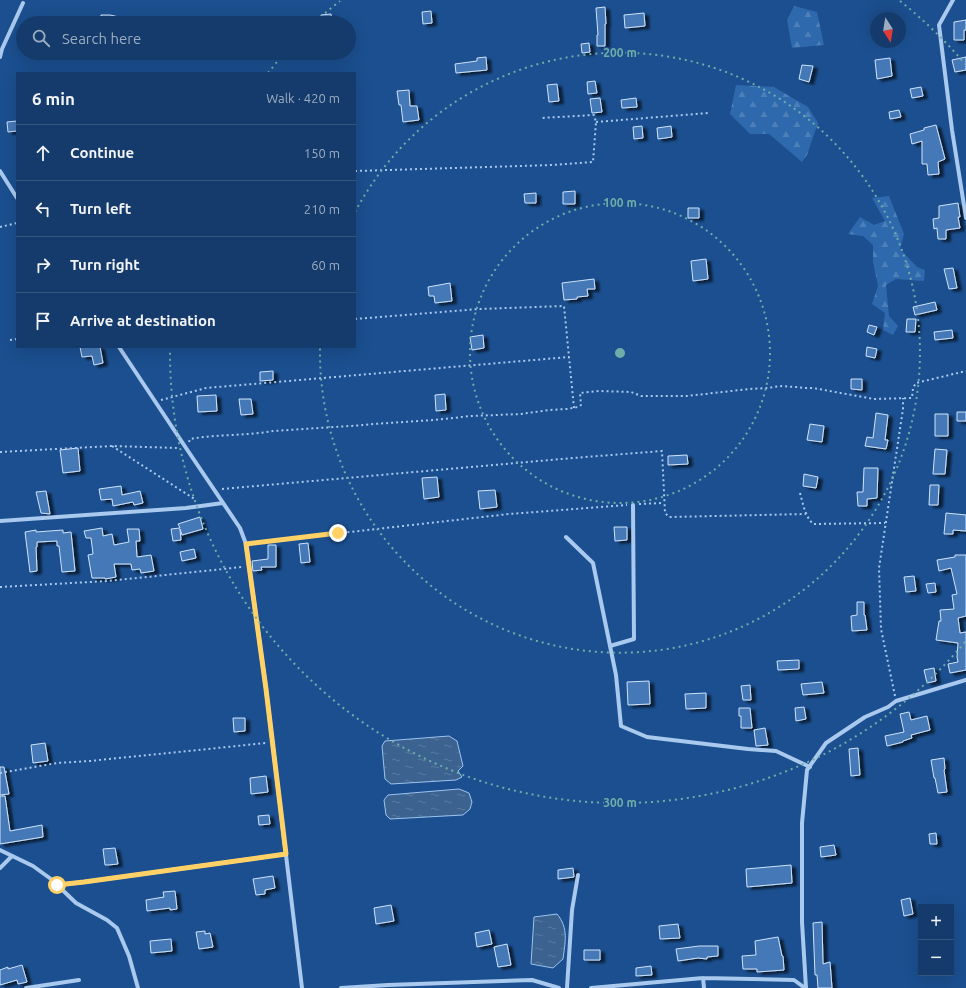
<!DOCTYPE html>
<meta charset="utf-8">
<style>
body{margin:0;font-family:Ubuntu,sans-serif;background:#214673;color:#f1f3f6}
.controls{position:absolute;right:12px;bottom:12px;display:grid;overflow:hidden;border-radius:0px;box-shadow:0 4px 16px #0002}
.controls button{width:36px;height:36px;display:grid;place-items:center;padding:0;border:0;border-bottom:1px solid #33557e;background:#143b6b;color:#f1f3f6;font:20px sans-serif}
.compass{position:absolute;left:870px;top:12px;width:36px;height:36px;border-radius:50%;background:#143b6b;box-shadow:0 4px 16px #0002;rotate:168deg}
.stop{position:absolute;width:12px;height:12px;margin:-9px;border:3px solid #ffd166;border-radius:50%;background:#fff}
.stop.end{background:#ffd166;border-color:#fff;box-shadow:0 1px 4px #0008}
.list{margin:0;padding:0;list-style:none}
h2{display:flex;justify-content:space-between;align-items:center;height:52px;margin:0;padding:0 16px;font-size:17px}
h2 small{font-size:13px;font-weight:400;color:#9dadc1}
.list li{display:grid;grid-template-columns:26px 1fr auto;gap:12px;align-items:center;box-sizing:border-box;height:56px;padding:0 16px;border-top:1px solid #33557e}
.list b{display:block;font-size:15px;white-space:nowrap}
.list em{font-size:13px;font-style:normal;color:#9dadc1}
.icon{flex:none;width:22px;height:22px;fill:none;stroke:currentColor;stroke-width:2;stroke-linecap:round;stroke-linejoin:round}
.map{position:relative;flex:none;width:966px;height:988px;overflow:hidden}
.search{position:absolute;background:#143b6b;box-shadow:0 4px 16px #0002;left:16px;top:16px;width:340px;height:44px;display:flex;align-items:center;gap:10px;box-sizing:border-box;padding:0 14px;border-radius:22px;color:#9dadc1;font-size:15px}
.panel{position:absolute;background:#143b6b;box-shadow:0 4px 16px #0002;left:16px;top:72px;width:340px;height:276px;border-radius:0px}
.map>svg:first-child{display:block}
.forest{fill:url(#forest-firs)}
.water{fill:url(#water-ripples);stroke:#9cc4f0}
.building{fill:#4478b7;stroke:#cfe3fa;filter:url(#shadow)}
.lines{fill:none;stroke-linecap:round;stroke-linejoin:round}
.path{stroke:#a9c9ee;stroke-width:2;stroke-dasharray:2 3;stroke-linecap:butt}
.minor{stroke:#a9c9ee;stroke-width:4}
.route{stroke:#ffd166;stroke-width:5}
.ring{fill:none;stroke:#6fada8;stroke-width:2;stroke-dasharray:2 4}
.centre{fill:#6fada8;stroke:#1b4f8f;stroke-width:2}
.ring-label{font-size:12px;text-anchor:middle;font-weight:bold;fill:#6fada8;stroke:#1b4f8f;stroke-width:3;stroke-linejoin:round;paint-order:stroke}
</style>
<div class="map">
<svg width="966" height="988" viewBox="0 0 966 988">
<defs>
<pattern id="forest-firs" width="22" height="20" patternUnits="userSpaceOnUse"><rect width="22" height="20" fill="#2e69ad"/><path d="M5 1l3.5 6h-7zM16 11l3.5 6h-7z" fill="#4d80b9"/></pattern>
<pattern id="water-ripples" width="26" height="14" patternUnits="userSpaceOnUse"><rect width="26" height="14" fill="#3c6290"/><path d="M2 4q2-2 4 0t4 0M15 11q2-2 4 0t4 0" fill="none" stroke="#597aa1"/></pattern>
<filter id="shadow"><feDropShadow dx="4.5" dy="2.5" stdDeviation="1" flood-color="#0009"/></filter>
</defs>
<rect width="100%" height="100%" fill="#1b4f8f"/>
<!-- forest -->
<path class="forest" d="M794 6 817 12 824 45 792 48 787 20Z
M736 85 774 87 808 107 818 123 807 155 802 162 769 134H750L730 114Z
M889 196 904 234 900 249 917 267 925 270 924 281 896 279 886 285 889 316 898 326 893 335 883 330 885 313 872 304 878 286 873 262V245L863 236 848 234 860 217 874 225 885 221 872 198Z"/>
<!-- water -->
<path class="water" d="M449 736 457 741 463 766 458 771 462 777 456 780 391 784 385 779 382 746 385 741Z
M459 789 469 793 472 802 470 809 463 815 390 819 386 815 384 800 388 795Z
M557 914C569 928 565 943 563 959L553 968 531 964 534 917Z"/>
<!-- building -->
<path class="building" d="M605 7 606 24H605V46H597V35H598L596 8Z
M431 11 432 23 423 24 422 12Z
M644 13 645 26 625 28 624 15Z
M331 14 332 23H322L321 15Z
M101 15H110L128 19V23H100Z
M966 20V30H964V40H954V22Z
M589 43 590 52 582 53 581 44Z
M486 57 487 70 456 73 455 64 477 61V58Z
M966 57V70L955 72 952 60Z
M890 58 892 76 877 79 875 60Z
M802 65 813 66 809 82 799 79Z
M595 81 597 93 588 94 587 82Z
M557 84 559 101 549 102 547 85Z
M921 87 923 96 912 98 910 89Z
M409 90 410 106H417L419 120 403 122 401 105H399L397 91Z
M600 98 602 112 592 113 590 99Z
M636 98 637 107 622 108 621 100Z
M899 110 901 117 890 119 889 112Z
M17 121V131L8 132 7 122Z
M936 125 945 159 938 162 939 174 928 175 927 164H922V141L912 144 910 134 924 130V128Z
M642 126 643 138 634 139 633 127Z
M671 126 672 137 658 139 657 128Z
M575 191V204H563V192Z
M536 193V203H525L524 194Z
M958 203 960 217H958L960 228 946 230V239H938L937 228 934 229 933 219 939 218V206Z
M688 208H699V218H688Z
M706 259 708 279 693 281 691 261Z
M953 268 957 288 949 289 944 269Z
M594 279 595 289H587L588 296 577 297V299L564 300 562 283Z
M450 283 452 301 435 303 434 296H429L428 287Z
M935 302 937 310 915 315 913 307Z
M907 319H916L915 332H906Z
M869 325 877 327 874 335 867 332Z
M952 330 953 338 935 340 934 332Z
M483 335 484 348 472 350 470 337Z
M80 347H100L103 363 94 365 92 356 82 357Z
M867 347 877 349 875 358 866 356Z
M273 371V380L260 381V372Z
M851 379H862V390L851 389Z
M445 394 446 410 436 411 435 395Z
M216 395 217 411 198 412 197 396Z
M239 399H251L253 414 241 415Z
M957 412H966V421H957Z
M876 413 888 415 885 440H888L886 449 865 446 867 437 873 438Z
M935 414H948V436H935Z
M810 424 824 426 822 442 807 440Z
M78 448 80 471 63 473 60 450Z
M935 449 947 450 945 474H933Z
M687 455 688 464 668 465V456Z
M864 468H878L877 498 867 499V506H858L857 492H863Z
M804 474 818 477 816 488 803 486Z
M437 477 439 497 424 499 422 478Z
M930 485H939L938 505H929Z
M121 486 122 495 140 491 143 503 134 505 133 502 113 506 112 499 101 500 99 489Z
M495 490 497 507 480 509 478 491Z
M46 491 50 514 41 513 36 492Z
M946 513 966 515V531L953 530V534H944Z
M200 517 203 529 182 535 180 529 181 540 173 541 171 529 180 528 178 524Z
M614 527H627V540L615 541Z
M102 528 103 536 112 534 114 545 129 542 127 529H139L140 541H136L137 557 151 555 154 571 141 573 140 569 132 570 131 564H114L116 577 105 579V578H92L88 555 93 554 91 538H86L84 531Z
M36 530V532L63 530V533L71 532 75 571 62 572 59 546H57V541L37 542V547H36L37 571 30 572 25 532Z
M308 543 310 562 301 563 299 544Z
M268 545H276V567H261L262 570 253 571 252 561 268 559Z
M194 549 196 558 182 561 180 552Z
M955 555H966V616L958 618 960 633 966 632V670L950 673 948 664 958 662 957 657 958 643 936 640 939 621H941L940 610 954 609 952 595 957 594 951 568 939 571 937 560 955 557Z
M914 576 916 591 906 592 904 577Z
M935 583 936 592 928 593 926 584Z
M857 602H864V615H865L867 630 852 631 851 616 857 615Z
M799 660V669L778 670 777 661Z
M934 668 936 681 927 683 924 670Z
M649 681 650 704 628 705 627 682Z
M822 682 824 693 803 695 801 684Z
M750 685 751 700H743L741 686Z
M706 693V708L686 709 685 694Z
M804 707 806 719 796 721 795 708Z
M739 708H750L752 728H741V716H739Z
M909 712 911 720 927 716 930 730 911 735 912 738 903 741V742L887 746 885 736 904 732 900 714Z
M233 718H245V731L234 732Z
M765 728 768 745 756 746 754 730Z
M45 743 48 761 33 763 31 745Z
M858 748 860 775 851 776 849 749Z
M944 758 945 769 944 770 947 792 938 793 935 778H934L931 760Z
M0 767H4L9 794 0 795Z
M266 776 268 792 251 794 250 778Z
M0 796H5L10 831 42 825 43 837 0 844Z
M269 815 270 824 259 825 258 816Z
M936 833 937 844H930L929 834Z
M834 845 836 855 821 857 820 847Z
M115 848 118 864 108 865H105L103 849Z
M791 865 792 883 747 887 746 869Z
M573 868 574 877 558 879V870Z
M273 876 275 888 265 890V894L256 895 253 879Z
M175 891 177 909 170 910V908L147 911 146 900 164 897 163 892Z
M910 898 913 914 904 916 901 900Z
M391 905 394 921 376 924 374 908Z
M822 922 823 964 830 962 832 988H818L817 975H815L813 923Z
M678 924 680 938 660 939 659 926Z
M489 930 492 944 477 947 475 933Z
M205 931V934L210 933 213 947 199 949 196 932Z
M778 937 782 956H783L784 970 757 972V969H743L742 956 756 955 755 941Z
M171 939 172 951 151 953 150 941Z
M507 944 511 965 498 967 494 947Z
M699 946H718V956L707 957V959L698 958 678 961 676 949Z
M584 950H600V960H584Z
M22 965 27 982 18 984 17 980 0 985V970L8 967V969Z
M651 966 652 975 636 976V968Z"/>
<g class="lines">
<!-- path -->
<path class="path" d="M596 122 708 113
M355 171 553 165 593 162 596 122 594 115 541 118
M0 227 17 223
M355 319 479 309 564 306 574 408
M10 340 17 339
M161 400 206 388 569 357
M189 442 190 439C217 434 246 436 273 431L365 425 373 424 434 420 471 416 521 414 549 410 567 409 578 407 581 405 580 393 599 391 631 392 641 396H687L749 389 768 388 780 386 796 387 805 388H813L874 399 912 398 913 388 916 383 966 371
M112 446 196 500
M0 452 112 446 179 448
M222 489 573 458 662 451 665 513 669 517 806 514
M800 493C803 504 805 516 813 524L885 523
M639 504 664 503
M253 543 509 514 627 505
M0 587 108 581 242 567
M895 696 881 629 879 568 903 409V398
M0 773 57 763 90 761 266 743"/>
<!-- minor -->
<path class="minor" d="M953 0 939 25 952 130 966 218
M0 57 2 49 23 3
M0 171 17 198
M119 347 186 448 240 528 246 544 266 689 302 988
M0 521 186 508 223 503
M566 537 593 563 616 675 621 726 647 737 748 749 776 751 810 767
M610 646 634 639 633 505
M0 850 33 866 51 879 76 903 107 920 117 928 129 956 138 988
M0 868 12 856
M57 885 84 882 286 854
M703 978 704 988
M26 988 79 980
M341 988 388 985 532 980 559 988
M567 988 572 910 578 875
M591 988 703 978 794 980 805 988
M806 988 802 922V823L807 770 826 743 865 717 888 707 896 701 966 680"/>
</g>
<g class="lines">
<!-- route -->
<path class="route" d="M57 885 84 882 286 854 266 689 246 544 338 533"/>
</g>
<!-- distance rings -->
<g class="ring">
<circle cx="620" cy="353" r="150"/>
<path d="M355 212A300 300 0 1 1 320 348"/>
<path d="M965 642A450 450 0 0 1 170 349M268 73A450 450 0 0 1 283 55M316 21A450 450 0 0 1 340 1M900 1A450 450 0 0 1 965 64"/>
</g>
<circle cx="620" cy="353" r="6" class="centre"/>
<g class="ring-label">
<text x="620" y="57">200 m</text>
<text x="620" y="207">100 m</text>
<text x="620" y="807">300 m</text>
</g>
</svg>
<div class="controls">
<button>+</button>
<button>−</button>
</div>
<svg class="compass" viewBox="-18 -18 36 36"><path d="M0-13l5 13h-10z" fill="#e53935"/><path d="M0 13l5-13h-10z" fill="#9dadc1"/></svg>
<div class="stop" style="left:57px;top:885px"></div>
<div class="stop end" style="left:338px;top:533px"></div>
<div class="search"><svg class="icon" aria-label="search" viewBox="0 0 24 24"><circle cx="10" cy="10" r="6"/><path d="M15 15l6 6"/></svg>Search here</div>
<section class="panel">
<h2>6 min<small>Walk · 420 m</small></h2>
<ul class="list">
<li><svg class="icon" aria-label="ahead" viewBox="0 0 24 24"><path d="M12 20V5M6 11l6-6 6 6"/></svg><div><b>Continue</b></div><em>150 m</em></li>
<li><svg class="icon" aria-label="left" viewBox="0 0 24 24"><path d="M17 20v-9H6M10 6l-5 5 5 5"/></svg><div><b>Turn left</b></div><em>210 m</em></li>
<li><svg class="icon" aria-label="right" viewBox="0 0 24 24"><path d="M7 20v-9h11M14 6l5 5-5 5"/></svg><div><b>Turn right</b></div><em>60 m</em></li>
<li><svg class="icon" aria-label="arrive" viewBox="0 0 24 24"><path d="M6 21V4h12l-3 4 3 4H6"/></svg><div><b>Arrive at destination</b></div></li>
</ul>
</section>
</div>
